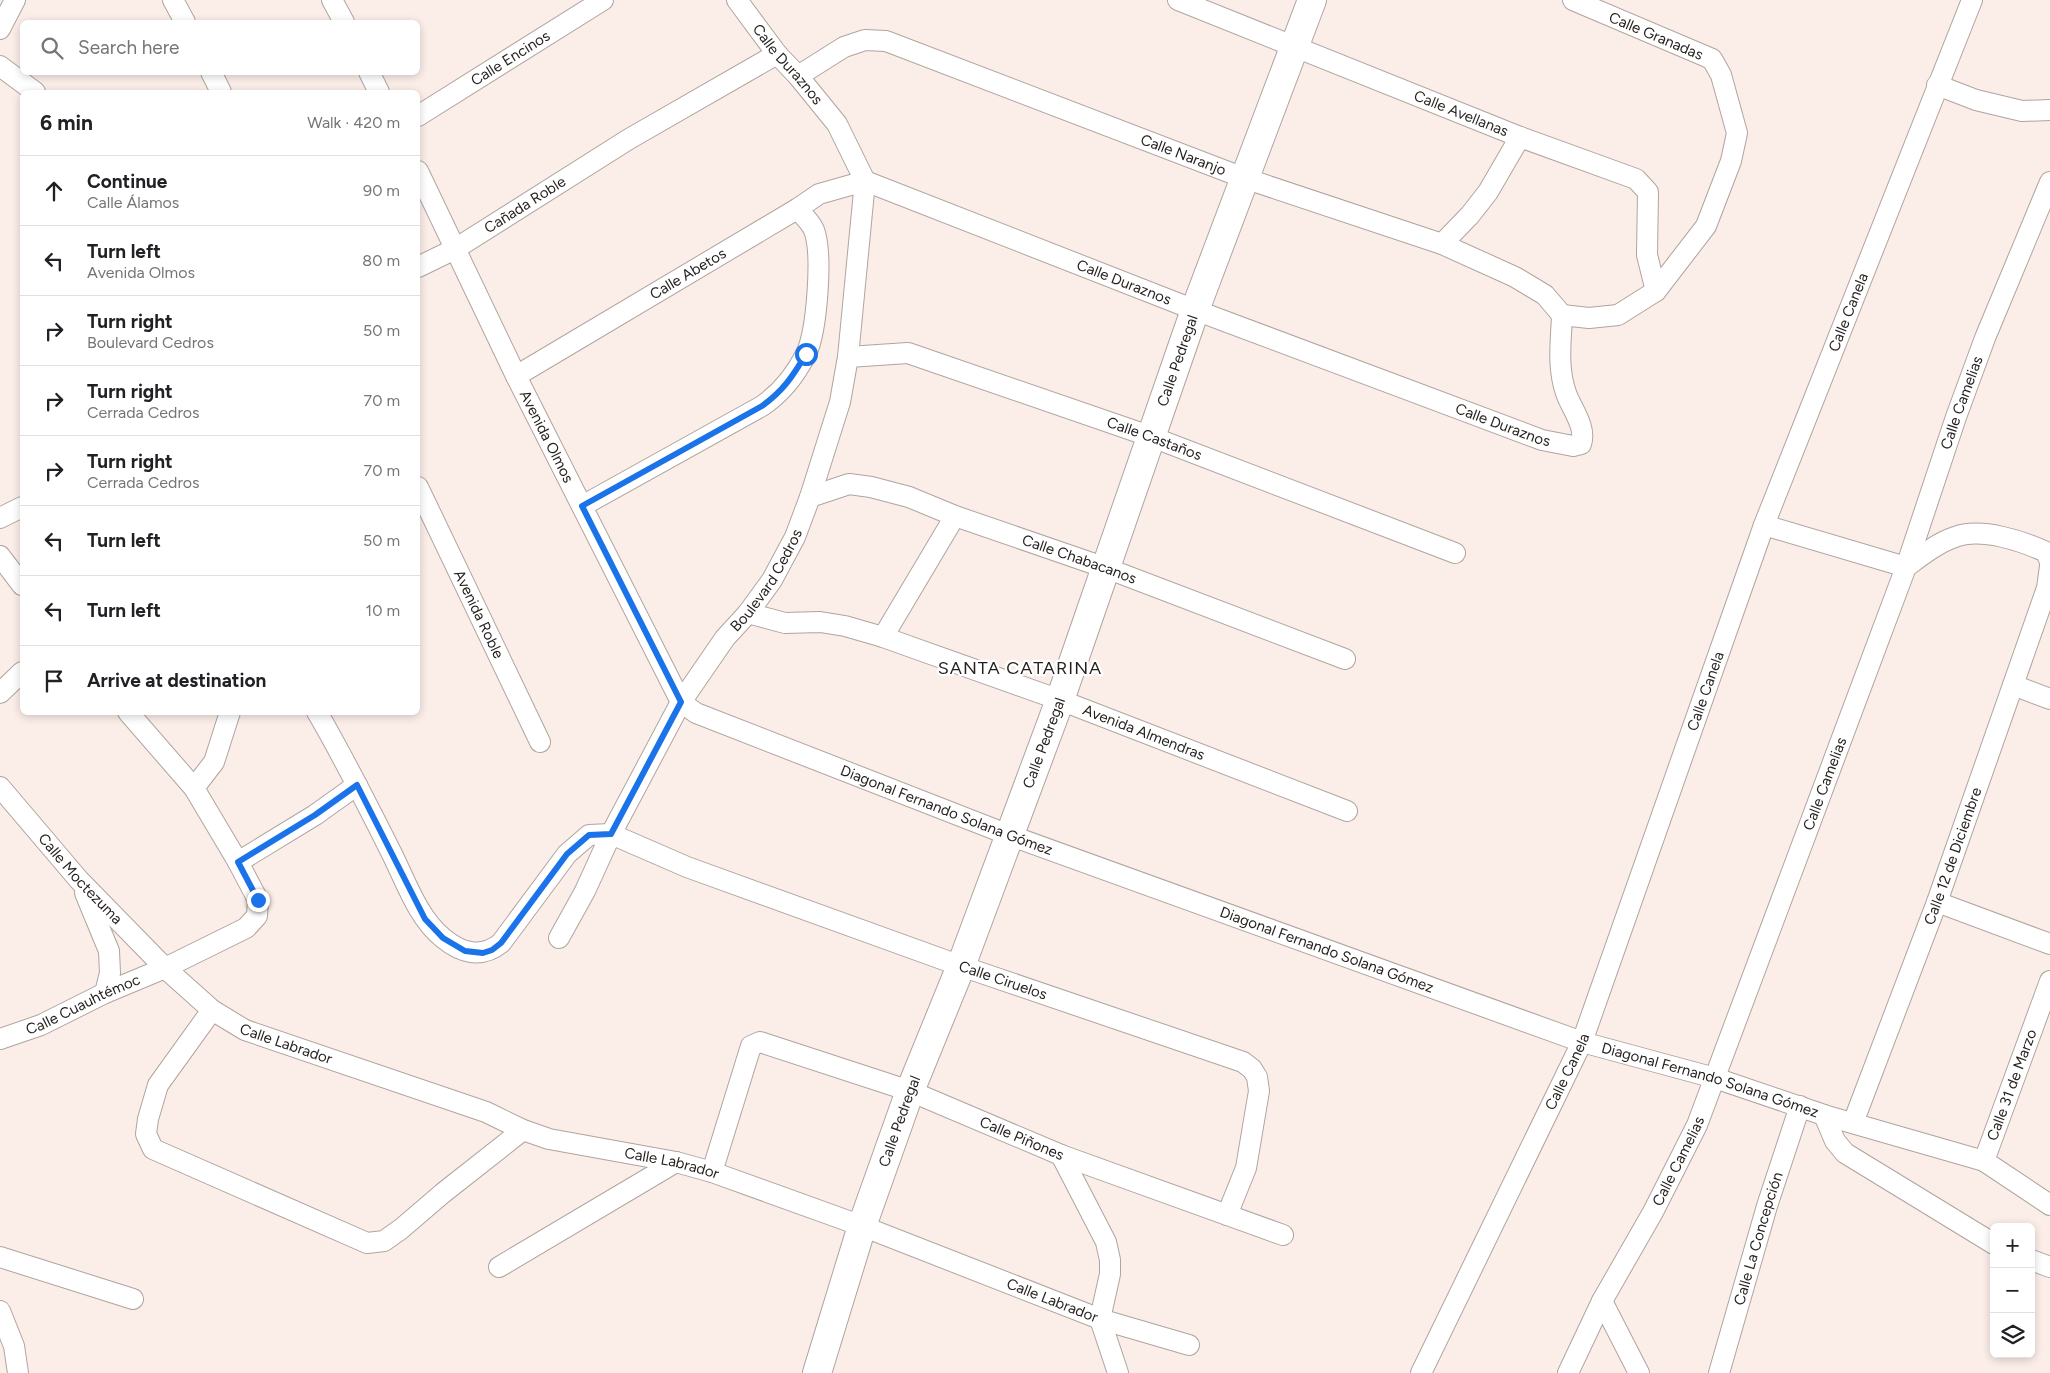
<!DOCTYPE html>
<meta charset="utf-8">
<style>
body{margin:0;font-family:Figtree,sans-serif;background:#f6f6f6;color:#202124}
.controls{position:absolute;right:15px;bottom:15px;display:grid;overflow:hidden;border-radius:8px;box-shadow:0 2px 8px #0003}
.controls button{width:45px;height:45px;display:grid;place-items:center;padding:0;border:0;border-bottom:1px solid #e0e0e0;background:#fff;color:#202124;font:25px sans-serif}
.stop{position:absolute;width:15px;height:15px;margin:-11px;border:4px solid #1a73e8;border-radius:50%;background:#fff}
.stop.end{background:#1a73e8;border-color:#fff;box-shadow:0 1px 5px #0008}
.list{margin:0;padding:0;list-style:none}
h2{display:flex;justify-content:space-between;align-items:center;height:65px;margin:0;padding:0 20px;font-size:21px}
h2 small{font-size:16px;font-weight:400;color:#757577}
.list li{display:grid;grid-template-columns:32px 1fr auto;gap:15px;align-items:center;box-sizing:border-box;height:70px;padding:0 20px;border-top:1px solid #e0e0e0}
.list b{display:block;font-size:19px;white-space:nowrap}
.list p{margin:0;font-size:16px;white-space:nowrap;color:#757577}
.list em{font-size:16px;font-style:normal;color:#757577}
.icon{flex:none;width:28px;height:28px;fill:none;stroke:currentColor;stroke-width:2;stroke-linecap:round;stroke-linejoin:round}
.map{position:relative;flex:none;width:2050px;height:1373px;overflow:hidden}
.search{position:absolute;background:#fff;box-shadow:0 2px 8px #0003;left:20px;top:20px;width:400px;height:55px;display:flex;align-items:center;gap:12px;box-sizing:border-box;padding:0 18px;border-radius:8px;color:#757577;font-size:19px}
.panel{position:absolute;background:#fff;box-shadow:0 2px 8px #0003;left:20px;top:90px;width:400px;height:625px;border-radius:8px}
.map>svg:first-child{display:block}
.lines{fill:none;stroke-linecap:round;stroke-linejoin:round}
.street-casing{stroke:#b0a49f;stroke-width:22}
.secondary-casing{stroke:#b0a49f;stroke-width:30}
.street{stroke:#fff;stroke-width:20}
.secondary{stroke:#fff;stroke-width:28}
.route{stroke:#1a73e8;stroke-width:6}
.labels{text-anchor:middle;dominant-baseline:central;stroke-width:4.5;stroke-linejoin:round;paint-order:stroke}
.street-label{font-size:15px;fill:#231f1d;stroke:#fff}
.quarter-label{font-size:18px;letter-spacing:1px;fill:#231f1d;stroke:#fff}
</style>
<div class="map">
<svg width="2050" height="1373" viewBox="0 0 2050 1373">
<rect width="100%" height="100%" fill="#fbeee9"/>
<g class="lines">
<!-- street casing -->
<g class="street-casing">
<g id="street">
<path d="M173 0 185 22"/>
<path d="M332 0 344 22"/>
<path id="s1" d="M737 0 777 54 798 76 837 124 865 181 1195 310 1542 440 1573 446 1581 444C1587 427 1571 408 1566 393 1557 367 1561 342 1562 315"/>
<path id="s2" d="M1178 0 1520 137 1636 179 1648 192 1647 255 1656 291"/>
<path d="M0 29 15 0"/>
<path d="M0 66 35 92"/>
<path d="M211 72 221 92"/>
<path d="M369 72 379 92"/>
<path id="s3" d="M798 76 844 47 865 40 886 41 1244 178 1442 244 1515 277 1545 295 1562 315"/>
<path d="M1937 85 1976 100 2022 111 2050 110"/>
<path id="s4" d="M418 116 603 0"/>
<path id="s5" d="M418 171 516 376 681 702 696 713 1009 835 1582 1042 1715 1078 1824 1115 1984 1161 2050 1205"/>
<path d="M1442 244 1470 215 1488 192 1520 137"/>
<path id="s6" d="M418 267 455 249 629 139 777 54"/>
<path d="M1562 315 1589 318 1618 315 1656 291 1706 226 1731 161 1737 133 1721 75 1712 59 1573 0"/>
<path id="s7" d="M848 357 908 353 1152 437 1455 553"/>
<path id="s8" d="M516 376 797 209 819 194 865 181"/>
<path id="s9" d="M418 487 540 742"/>
<path id="s10" d="M810 497 849 484 871 487 909 497 955 516 1106 568 1345 659"/>
<path d="M582 506 762 406C781 393 795 376 806 354 817 331 823 254 814 230 810 221 803 215 797 209"/>
<path d="M0 518 22 507"/>
<path d="M1764 525 1906 567"/>
<path d="M0 556 22 585"/>
<path d="M1906 567C1921 556 1937 543 1955 537 1981 527 2022 541 2046 552L2050 562"/>
<path id="s11" d="M748 613 785 623 820 622 845 626 883 637 1060 700 1347 811"/>
<path d="M883 637 955 516"/>
<path d="M2013 685 2050 699"/>
<path d="M0 693 22 672"/>
<path id="s12" d="M317 712C344 758 368 806 392 854 406 882 418 918 443 938 461 953 481 959 501 943L567 854 589 835 611 834 687 867 961 966 1243 1062 1252 1069 1257 1077 1259 1091 1246 1168 1227 1215"/>
<path id="s13" d="M0 787 79 880 165 968 212 1010 245 1030 486 1112 523 1130 549 1139 676 1162 712 1172 862 1226 1100 1319 1189 1345"/>
<path d="M194 788 214 762 230 712"/>
<path d="M238 862 315 815 357 785"/>
<path d="M85 893 109 951 110 973 105 993"/>
<path d="M1937 902 2050 944"/>
<path id="s14" d="M559 938 585 891 611 834 681 702 725 638 748 613 772 580 795 537 810 497 840 402 848 357 865 181"/>
<path d="M212 1010 158 1085 148 1119 146 1134 153 1149 367 1243 384 1241 401 1229 443 1193 523 1130"/>
<path id="s15" d="M0 1039 41 1025 105 993 165 968 246 928 257 916 258 900 238 862 194 788 128 712"/>
<path d="M1824 1115 1835 1141 1845 1153 1994 1244"/>
<path id="s16" d="M1853 1123 1937 902 2047 588 2050 566"/>
<path d="M1061 1155 1106 1242 1110 1260V1274L1100 1319 1118 1373"/>
<path id="s17" d="M1984 1161 2050 981"/>
<path id="s18" d="M712 1172 751 1046 760 1042 910 1091 1061 1155 1283 1235"/>
<path d="M0 1257 133 1299"/>
<path d="M2031 1260 2050 1267"/>
<path d="M499 1267 676 1162"/>
<path d="M1602 1301 1639 1373"/>
<path d="M0 1311 14 1346 18 1373"/>
<path id="s19" d="M1421 1373 1582 1042 1764 525 1972 0"/>
<path id="s20" d="M1568 1373 1602 1301 1653 1212 1697 1125 1906 567 1956 417 1985 338 2050 182"/>
<path id="s21" d="M1719 1373 1767 1206 1800 1106"/>
</g>
</g>
<!-- secondary casing -->
<g class="secondary-casing">
<g id="secondary">
<path id="s22" d="M817 1373 862 1226 910 1091 961 966 1060 700 1195 310 1312 0"/>
</g>
</g>
<!-- street -->
<use href="#street" class="street"/>
<!-- secondary -->
<use href="#secondary" class="secondary"/>
</g>
<g class="lines">
<!-- route -->
<path class="route" d="M258 900 238 862 315 815 357 785 425 919 443 938 465 951 483 953 492 950 501 943 567 854 589 835 611 834 681 702 582 506 762 406C783 391 793 376 806 354"/>
</g>
<g class="labels">
<!-- street labels -->
<g class="street-label">
<text transform="translate(1656 36) rotate(23)">Calle Granadas</text>
<text stroke="none"><textPath href="#s4" startOffset="109">Calle Encinos</textPath></text>
<text stroke="none"><textPath href="#s1" startOffset="82">Calle Duraznos</textPath></text>
<text stroke="none"><textPath href="#s2" startOffset="305">Calle Avellanas</textPath></text>
<text stroke="none"><textPath href="#s3" startOffset="416">Calle Naranjo</textPath></text>
<text stroke="none"><textPath href="#s6" startOffset="124">Cañada Roble</textPath></text>
<text stroke="none"><textPath href="#s8" startOffset="200">Calle Abetos</textPath></text>
<text stroke="none"><textPath href="#s1" startOffset="501">Calle Duraznos</textPath></text>
<text stroke="none"><textPath href="#s19" startOffset="1145">Calle Canela</textPath></text>
<text stroke="none"><textPath href="#s22" startOffset="1075">Calle Pedregal</textPath></text>
<text stroke="none"><textPath href="#s20" startOffset="1049">Calle Camelias</textPath></text>
<text stroke="none"><textPath href="#s1" startOffset="906">Calle Duraznos</textPath></text>
<text stroke="none"><textPath href="#s5" startOffset="295">Avenida Olmos</textPath></text>
<text stroke="none"><textPath href="#s7" startOffset="321">Calle Castaños</textPath></text>
<text stroke="none"><textPath href="#s10" startOffset="284">Calle Chabacanos</textPath></text>
<text stroke="none"><textPath href="#s14" startOffset="415">Boulevard Cedros</textPath></text>
<text stroke="none"><textPath href="#s9" startOffset="141">Avenida Roble</textPath></text>
<text stroke="none"><textPath href="#s19" startOffset="740">Calle Canela</textPath></text>
<text stroke="none"><textPath href="#s11" startOffset="416">Avenida Almendras</textPath></text>
<text stroke="none"><textPath href="#s22" startOffset="670">Calle Pedregal</textPath></text>
<text stroke="none"><textPath href="#s20" startOffset="644">Calle Camelias</textPath></text>
<text stroke="none"><textPath href="#s5" startOffset="880">Diagonal Fernando Solana Gómez</textPath></text>
<text stroke="none"><textPath href="#s16" startOffset="285">Calle 12 de Diciembre</textPath></text>
<text stroke="none"><textPath href="#s13" startOffset="122">Calle Moctezuma</textPath></text>
<text stroke="none"><textPath href="#s5" startOffset="1285">Diagonal Fernando Solana Gómez</textPath></text>
<text stroke="none"><textPath href="#s12" startOffset="904">Calle Ciruelos</textPath></text>
<text stroke="none"><textPath href="#s15" startOffset="90">Calle Cuauhtémoc</textPath></text>
<text stroke="none"><textPath href="#s13" startOffset="390">Calle Labrador</textPath></text>
<text stroke="none"><textPath href="#s19" startOffset="335">Calle Canela</textPath></text>
<text stroke="none"><textPath href="#s5" startOffset="1690">Diagonal Fernando Solana Gómez</textPath></text>
<text stroke="none"><textPath href="#s17" startOffset="81">Calle 31 de Marzo</textPath></text>
<text stroke="none"><textPath href="#s22" startOffset="265">Calle Pedregal</textPath></text>
<text stroke="none"><textPath href="#s18" startOffset="421">Calle Piñones</textPath></text>
<text stroke="none"><textPath href="#s20" startOffset="239">Calle Camelias</textPath></text>
<text stroke="none"><textPath href="#s13" startOffset="795">Calle Labrador</textPath></text>
<text stroke="none"><textPath href="#s21" startOffset="140">Calle La Concepción</textPath></text>
<text stroke="none"><textPath href="#s13" startOffset="1200">Calle Labrador</textPath></text>
</g>
<!-- quarter labels -->
<g class="quarter-label">
<text x="1020" y="668">SANTA CATARINA</text>
</g>
</g>
</svg>
<div class="controls">
<button>+</button>
<button>−</button>
<button><svg class="icon" aria-label="layers" viewBox="0 0 24 24"><path d="M12 4l9 5-9 5-9-5zM3 14l9 5 9-5"/></svg></button>
</div>
<div class="stop" style="left:806px;top:354px"></div>
<div class="stop end" style="left:258px;top:900px"></div>
<div class="search"><svg class="icon" aria-label="search" viewBox="0 0 24 24"><circle cx="10" cy="10" r="6"/><path d="M15 15l6 6"/></svg>Search here</div>
<section class="panel">
<h2>6 min<small>Walk · 420 m</small></h2>
<ul class="list">
<li><svg class="icon" aria-label="ahead" viewBox="0 0 24 24"><path d="M12 20V5M6 11l6-6 6 6"/></svg><div><b>Continue</b><p>Calle Álamos</p></div><em>90 m</em></li>
<li><svg class="icon" aria-label="left" viewBox="0 0 24 24"><path d="M17 20v-9H6M10 6l-5 5 5 5"/></svg><div><b>Turn left</b><p>Avenida Olmos</p></div><em>80 m</em></li>
<li><svg class="icon" aria-label="right" viewBox="0 0 24 24"><path d="M7 20v-9h11M14 6l5 5-5 5"/></svg><div><b>Turn right</b><p>Boulevard Cedros</p></div><em>50 m</em></li>
<li><svg class="icon" aria-label="right" viewBox="0 0 24 24"><path d="M7 20v-9h11M14 6l5 5-5 5"/></svg><div><b>Turn right</b><p>Cerrada Cedros</p></div><em>70 m</em></li>
<li><svg class="icon" aria-label="right" viewBox="0 0 24 24"><path d="M7 20v-9h11M14 6l5 5-5 5"/></svg><div><b>Turn right</b><p>Cerrada Cedros</p></div><em>70 m</em></li>
<li><svg class="icon" aria-label="left" viewBox="0 0 24 24"><path d="M17 20v-9H6M10 6l-5 5 5 5"/></svg><div><b>Turn left</b></div><em>50 m</em></li>
<li><svg class="icon" aria-label="left" viewBox="0 0 24 24"><path d="M17 20v-9H6M10 6l-5 5 5 5"/></svg><div><b>Turn left</b></div><em>10 m</em></li>
<li><svg class="icon" aria-label="arrive" viewBox="0 0 24 24"><path d="M6 21V4h12l-3 4 3 4H6"/></svg><div><b>Arrive at destination</b></div></li>
</ul>
</section>
</div>
